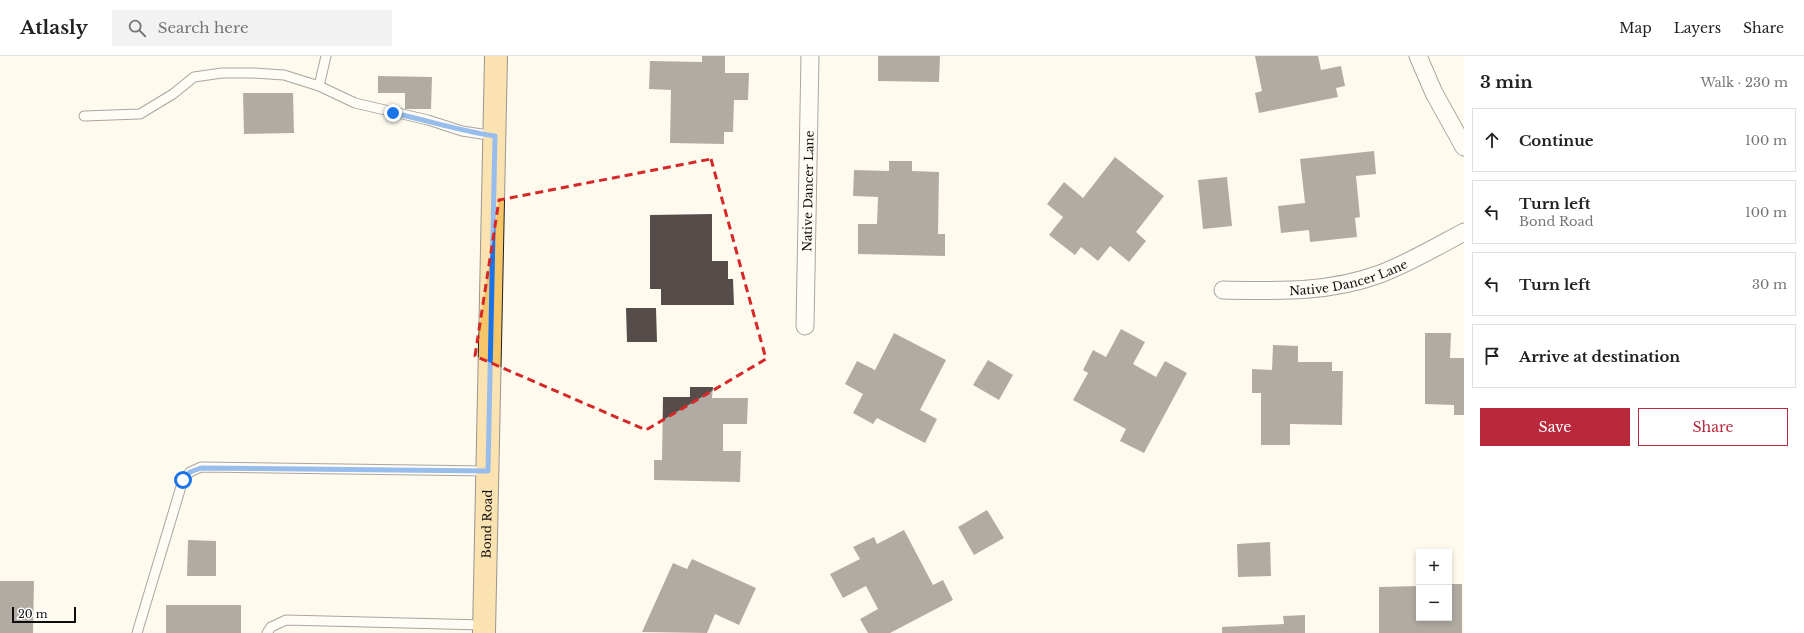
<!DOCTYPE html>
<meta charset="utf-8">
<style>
body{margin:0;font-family:"Libre Baskerville",serif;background:#f2f2f2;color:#222}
.controls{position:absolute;right:12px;bottom:12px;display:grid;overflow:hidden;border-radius:0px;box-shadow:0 2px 6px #0003}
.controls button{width:36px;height:36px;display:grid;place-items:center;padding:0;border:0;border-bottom:1px solid #e0e0e0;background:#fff;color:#222;font:20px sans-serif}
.scale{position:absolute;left:12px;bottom:10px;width:64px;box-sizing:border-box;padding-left:4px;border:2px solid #0d0d0d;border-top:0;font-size:11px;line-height:14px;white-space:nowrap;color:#0d0d0d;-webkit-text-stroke:3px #fff;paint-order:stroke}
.stop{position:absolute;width:12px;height:12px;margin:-9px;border:3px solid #1a73e8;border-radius:50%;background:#fff}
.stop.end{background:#1a73e8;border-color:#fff;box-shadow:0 1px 4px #0008}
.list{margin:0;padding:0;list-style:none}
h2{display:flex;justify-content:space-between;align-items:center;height:52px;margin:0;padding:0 16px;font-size:17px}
h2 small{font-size:13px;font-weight:400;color:#767676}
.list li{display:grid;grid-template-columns:26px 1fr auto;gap:12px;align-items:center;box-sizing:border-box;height:64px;margin:0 8px 8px;padding:0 8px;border:1px solid #e0e0e0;border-radius:0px}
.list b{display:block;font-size:15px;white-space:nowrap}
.list p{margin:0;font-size:13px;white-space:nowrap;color:#767676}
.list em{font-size:13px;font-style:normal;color:#767676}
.actions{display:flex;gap:8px;padding:12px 16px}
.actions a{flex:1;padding:9px 0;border:1px solid #ba283c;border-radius:0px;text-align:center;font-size:14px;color:#ba283c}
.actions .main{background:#ba283c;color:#fff}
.icon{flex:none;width:22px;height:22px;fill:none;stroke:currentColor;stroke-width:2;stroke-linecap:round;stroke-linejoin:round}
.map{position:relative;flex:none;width:1464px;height:577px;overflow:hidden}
header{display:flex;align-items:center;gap:24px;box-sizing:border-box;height:56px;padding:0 20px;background:#fff;border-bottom:1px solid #e0e0e0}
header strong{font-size:19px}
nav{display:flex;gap:22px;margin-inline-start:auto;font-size:14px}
.search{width:280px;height:36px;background:#f2f2f2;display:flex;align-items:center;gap:10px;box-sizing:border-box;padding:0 14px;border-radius:0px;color:#767676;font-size:15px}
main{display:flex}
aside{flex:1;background:#fff}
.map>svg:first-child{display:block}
.building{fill:#564d4a}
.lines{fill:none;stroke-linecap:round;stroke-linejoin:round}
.service-casing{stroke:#404040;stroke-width:11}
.minor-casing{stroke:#404040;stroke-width:19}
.primary-casing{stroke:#1e1e1e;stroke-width:24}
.service{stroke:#fff;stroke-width:9}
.minor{stroke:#fff;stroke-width:17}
.primary{stroke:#f5c667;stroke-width:22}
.route{stroke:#1a73e8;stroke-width:5}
.marked{fill:none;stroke:#d62828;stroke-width:3;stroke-dasharray:8 5;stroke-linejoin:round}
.labels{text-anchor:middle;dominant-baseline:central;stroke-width:4;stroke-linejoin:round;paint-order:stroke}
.street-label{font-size:12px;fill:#0d0d0d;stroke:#fff}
</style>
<header>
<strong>Atlasly</strong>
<div class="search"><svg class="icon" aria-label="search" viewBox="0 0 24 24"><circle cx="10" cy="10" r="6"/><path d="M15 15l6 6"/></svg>Search here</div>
<nav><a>Map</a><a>Layers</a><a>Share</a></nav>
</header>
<main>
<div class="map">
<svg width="1464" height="577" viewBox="0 0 1464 577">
<rect width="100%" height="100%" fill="#fffaee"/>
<!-- building -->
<path class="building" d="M702 0H725V17H749L748 44H734L733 76H724V88L670 87 671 34 649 33 650 5 702 6Z
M878 0H940L939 26 878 25Z
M1255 0H1318L1321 14 1341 10 1345 30 1336 32 1338 41 1259 57 1255 37 1262 35Z
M378 20 432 21 431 53H405V37H378Z
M243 37H293L294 77 244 78Z
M1374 95 1376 118 1356 120 1360 161 1355 162 1357 181 1310 186 1309 174 1281 177 1278 150 1305 147 1300 103Z
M1115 101 1164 140 1136 176 1146 185 1129 206 1110 190 1098 205 1081 191 1075 199 1049 179 1063 161 1047 148 1064 126 1083 142Z
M889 105H912V115L939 116 938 178H945V200L858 198V168H877L878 141 853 140 854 114 889 115Z
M1227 121 1232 170 1203 173 1198 124Z
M712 158V205H728V223H733L734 249H661V233H650V159Z
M626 252H656L657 286H627Z
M1121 273 1145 286 1133 308 1156 321 1165 305 1187 317 1144 397 1120 385 1126 373 1073 344 1088 317 1083 314 1093 294 1106 301Z
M894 277 946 304 920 354 937 363 925 387 877 362 873 368 853 357 863 338 845 328 857 305 875 314Z
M1425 277H1451L1450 302H1464V359H1454V349L1425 348Z
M1273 289 1298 290V306H1332V315H1343L1342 369 1290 368V389H1261V337H1252V313L1272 314Z
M988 304 1013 319 999 344 973 329Z
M690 331H713L712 342H748L747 368H723V395H741L740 426 654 424V404H662L663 341H690Z
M987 454 1004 482 974 499 958 471Z
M904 474 933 529 943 524 953 544 890 577H868L860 563 878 553 866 530 843 542 830 518 860 503 853 491 874 481 877 488Z
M188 484 216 485V520H187Z
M1270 486 1271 520 1238 521 1237 488Z
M692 503 756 532 739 569 715 558 707 577 642 576 673 507 687 513Z
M0 525H34L33 577H0Z
M1449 528H1462V577H1379V531L1419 530V562H1449Z
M166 549H241V577H166Z
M1305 559V577H1222V571L1284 568 1283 560Z"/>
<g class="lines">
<!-- service casing -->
<g class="service-casing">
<path id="service" d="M319 30 326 0
M84 60 140 58 173 38 194 21 222 17H253L284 19 319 30 355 47 428 64 462 75 495 80
M137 577 183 424 190 416 201 411 488 415
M267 577 271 571 286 564 484 569"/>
</g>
<!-- minor casing -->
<g class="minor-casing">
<g id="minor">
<path d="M1418 0 1434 37 1464 91"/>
<path id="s1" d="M1223 234C1276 235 1329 237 1380 218 1409 207 1436 191 1464 176"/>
<path id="s2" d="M805 270 810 0"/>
</g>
</g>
<!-- primary casing -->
<g class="primary-casing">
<g id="primary">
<path id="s3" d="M484 577 496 0"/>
</g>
</g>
<!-- service -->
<use href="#service" class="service"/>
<!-- minor -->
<use href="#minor" class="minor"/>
<!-- primary -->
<use href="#primary" class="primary"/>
</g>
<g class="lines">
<!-- route -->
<path class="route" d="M183 424 190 416 201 412 488 415 495 80C460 75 427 64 393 57"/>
</g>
<!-- marked area -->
<path d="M0 0H1464V577H0ZM711 103 766 303 646 374 475 300 499 144Z" fill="#fffaee" fill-opacity=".55" fill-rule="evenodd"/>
<path class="marked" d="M711 103 766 303 646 374 475 300 499 144Z"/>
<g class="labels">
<!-- street labels -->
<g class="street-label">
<text stroke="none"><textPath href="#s2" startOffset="135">Native Dancer Lane</textPath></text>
<text stroke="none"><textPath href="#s1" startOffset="127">Native Dancer Lane</textPath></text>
<text stroke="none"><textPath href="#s3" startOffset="109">Bond Road</textPath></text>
</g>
</g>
</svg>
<div class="controls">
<button>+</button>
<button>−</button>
</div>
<div class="scale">20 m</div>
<div class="stop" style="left:183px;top:424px"></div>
<div class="stop end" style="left:393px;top:57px"></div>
</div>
<aside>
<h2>3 min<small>Walk · 230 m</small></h2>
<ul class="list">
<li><svg class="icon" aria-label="ahead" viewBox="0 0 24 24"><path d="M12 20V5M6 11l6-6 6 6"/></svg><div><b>Continue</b></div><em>100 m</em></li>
<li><svg class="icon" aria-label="left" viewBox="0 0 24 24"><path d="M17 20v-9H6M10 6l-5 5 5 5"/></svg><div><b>Turn left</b><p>Bond Road</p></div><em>100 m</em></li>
<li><svg class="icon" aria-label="left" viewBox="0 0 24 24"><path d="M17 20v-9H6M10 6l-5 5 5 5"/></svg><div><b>Turn left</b></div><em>30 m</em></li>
<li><svg class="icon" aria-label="arrive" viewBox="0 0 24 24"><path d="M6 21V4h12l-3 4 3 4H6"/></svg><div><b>Arrive at destination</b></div></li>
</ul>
<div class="actions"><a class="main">Save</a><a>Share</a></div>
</aside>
</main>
